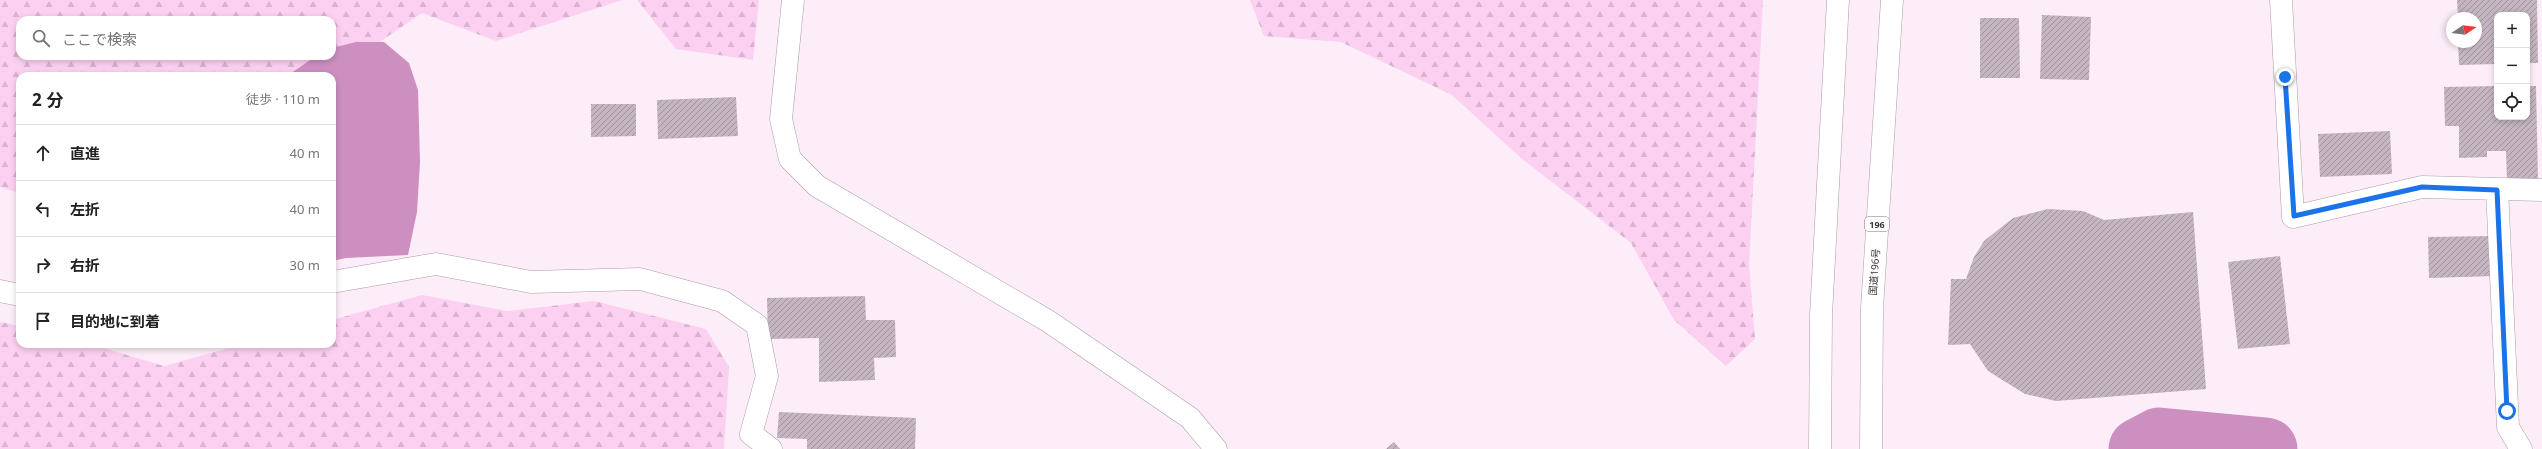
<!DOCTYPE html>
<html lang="ja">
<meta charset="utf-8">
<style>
body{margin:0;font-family:"Noto Sans","Noto Sans JP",sans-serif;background:#f2f2f2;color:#222}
.controls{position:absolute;right:12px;top:12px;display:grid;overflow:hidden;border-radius:8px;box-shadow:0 2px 6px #0003}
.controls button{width:36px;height:36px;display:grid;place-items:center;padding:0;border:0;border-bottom:1px solid #e0e0e0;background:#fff;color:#222;font:20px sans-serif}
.compass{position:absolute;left:2446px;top:12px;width:36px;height:36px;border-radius:50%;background:#fff;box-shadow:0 2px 6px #0003;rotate:77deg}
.stop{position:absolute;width:12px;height:12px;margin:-9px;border:3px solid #1a73e8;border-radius:50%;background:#fff}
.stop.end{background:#1a73e8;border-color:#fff;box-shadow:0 1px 4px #0008}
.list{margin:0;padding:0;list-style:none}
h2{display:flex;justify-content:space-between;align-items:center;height:52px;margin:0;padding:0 16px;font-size:17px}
h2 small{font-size:13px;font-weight:400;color:#767676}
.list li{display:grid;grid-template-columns:26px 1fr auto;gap:12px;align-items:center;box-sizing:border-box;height:56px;padding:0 16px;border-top:1px solid #e0e0e0}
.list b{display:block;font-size:15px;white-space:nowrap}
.list em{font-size:13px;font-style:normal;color:#767676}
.icon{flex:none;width:22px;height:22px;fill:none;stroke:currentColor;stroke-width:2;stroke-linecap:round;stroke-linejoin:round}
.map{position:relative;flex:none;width:2542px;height:449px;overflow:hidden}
.search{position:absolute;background:#fff;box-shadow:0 2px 6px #0003;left:16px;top:16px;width:320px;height:44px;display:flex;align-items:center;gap:10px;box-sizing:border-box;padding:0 14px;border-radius:12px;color:#767676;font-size:15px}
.panel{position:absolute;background:#fff;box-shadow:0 2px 6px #0003;left:16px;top:72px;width:320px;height:276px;border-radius:12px}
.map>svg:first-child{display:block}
.forest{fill:url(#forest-firs);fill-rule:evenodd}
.water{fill:#cd8fc0}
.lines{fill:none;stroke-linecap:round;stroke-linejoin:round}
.river{stroke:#cd8fc0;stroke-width:63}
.building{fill:url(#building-hatch)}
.street-casing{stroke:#ab9da7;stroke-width:23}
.highway-casing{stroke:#ab9da7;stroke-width:23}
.street{stroke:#fff;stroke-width:22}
.highway{stroke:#fff;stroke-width:22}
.route{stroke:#1a73e8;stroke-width:5}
.labels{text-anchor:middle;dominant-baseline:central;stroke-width:3.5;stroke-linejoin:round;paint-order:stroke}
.shield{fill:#fff;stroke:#767275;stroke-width:1}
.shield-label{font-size:9px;font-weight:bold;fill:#3b353a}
.street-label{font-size:10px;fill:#3b353a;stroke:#fff}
</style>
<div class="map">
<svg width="2542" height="449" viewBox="0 0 2542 449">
<defs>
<pattern id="forest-firs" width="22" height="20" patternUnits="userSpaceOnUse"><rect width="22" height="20" fill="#fcd0f1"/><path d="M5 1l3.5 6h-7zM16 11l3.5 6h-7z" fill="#d9b3cf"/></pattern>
<pattern id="building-hatch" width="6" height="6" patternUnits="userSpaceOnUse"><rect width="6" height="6" fill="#c4b5c0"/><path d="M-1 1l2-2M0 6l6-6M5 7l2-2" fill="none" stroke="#a0949d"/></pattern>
</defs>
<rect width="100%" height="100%" fill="#fcedf8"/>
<!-- forest -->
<path class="forest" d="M0 0H622L496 41 422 13 330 76H20V193L0 187ZM20 20H332V56H20Z
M637 0H759L753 60 676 49Z
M1250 0H1763L1749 265 1755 339 1726 366 1674 320 1631 243 1522 159 1452 95 1341 42 1264 36Z
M422 295 507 311 594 301 706 329 729 367 724 449H0V322L20 326V344H90L164 366 244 344H332V320Z"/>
<!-- water -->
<path class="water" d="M356 42H384L409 63 418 90 420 162 417 212 408 255 346 258 332 261V76H287L316 56H332V48Z"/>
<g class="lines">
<!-- river -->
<path class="river" d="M2140 449 2159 439 2266 449"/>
</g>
<!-- building -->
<path class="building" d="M2457 0H2537L2538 63H2527V15H2497V64L2459 65 2458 42H2476V18H2458Z
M2042 15 2091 17 2089 80 2040 79Z
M1980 18H2019L2020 78H1980Z
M2497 86V117H2527V86H2536L2538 180 2507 181 2506 151H2487V157L2459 158V126H2445L2444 87Z
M736 97 738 136 658 139 657 100Z
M591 104H636V136L591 137Z
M2390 131 2392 174 2320 177 2318 134Z
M2048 209 2083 211 2104 220 2193 212 2206 389 2056 401 2025 394 1988 371 1970 344 1948 345 1951 279H1966L1974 257 1984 241 2013 218Z
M2494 236 2495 276 2429 278 2428 237Z
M2280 256 2290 344 2238 349 2228 262Z
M865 296 866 320H895L896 357 874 358 875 380 819 382V338L768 339 767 298Z
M779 412 916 418 915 449H807V439L777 438Z
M1394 442 1400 449H1386Z"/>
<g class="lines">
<!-- street casing -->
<g class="street-casing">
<path id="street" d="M793 0 781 119 790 159 817 186 1048 321 1190 418 1216 449
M2281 0 2293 217 2422 187 2542 190
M2497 189 2508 427 2521 449
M332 282 436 264 531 282 640 279 722 301 757 325 767 376 751 434 771 449
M0 291 20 295"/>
</g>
<!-- highway casing -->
<g class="highway-casing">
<path id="highway" d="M1820 449 1821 315 1838 0
M1871 449 1872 308 1892 0"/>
</g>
<!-- street -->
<use href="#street" class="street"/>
<!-- highway -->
<use href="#highway" class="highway"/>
</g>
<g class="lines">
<!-- route -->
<path class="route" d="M2285 77 2294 216 2422 187 2497 190 2507 411"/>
</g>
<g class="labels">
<!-- shield labels -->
<rect class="shield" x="1865" y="217" width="24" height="14" rx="3"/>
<g class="shield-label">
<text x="1877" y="224">196</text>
</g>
<!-- street labels -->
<g class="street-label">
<text transform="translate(1874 272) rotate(-86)">国道196号</text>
</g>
</g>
</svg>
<div class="controls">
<button>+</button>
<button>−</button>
<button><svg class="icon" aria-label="locate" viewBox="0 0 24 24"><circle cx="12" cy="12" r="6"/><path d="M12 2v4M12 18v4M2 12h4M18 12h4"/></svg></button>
</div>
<svg class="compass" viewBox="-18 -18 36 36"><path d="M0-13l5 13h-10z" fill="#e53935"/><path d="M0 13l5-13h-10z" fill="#767676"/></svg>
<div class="stop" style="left:2507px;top:411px"></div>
<div class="stop end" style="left:2285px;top:77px"></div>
<div class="search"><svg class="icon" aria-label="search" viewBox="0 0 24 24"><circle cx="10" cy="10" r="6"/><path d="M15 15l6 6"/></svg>ここで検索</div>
<section class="panel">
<h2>2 分<small>徒歩 · 110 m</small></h2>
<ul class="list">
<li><svg class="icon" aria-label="ahead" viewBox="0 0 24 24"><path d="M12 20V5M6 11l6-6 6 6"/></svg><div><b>直進</b></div><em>40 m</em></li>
<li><svg class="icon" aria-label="left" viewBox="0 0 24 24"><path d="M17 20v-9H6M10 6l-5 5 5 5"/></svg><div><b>左折</b></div><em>40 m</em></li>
<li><svg class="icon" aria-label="right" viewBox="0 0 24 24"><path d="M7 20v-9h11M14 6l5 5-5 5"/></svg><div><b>右折</b></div><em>30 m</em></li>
<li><svg class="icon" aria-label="arrive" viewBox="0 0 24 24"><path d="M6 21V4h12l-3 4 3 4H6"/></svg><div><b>目的地に到着</b></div></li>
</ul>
</section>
</div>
